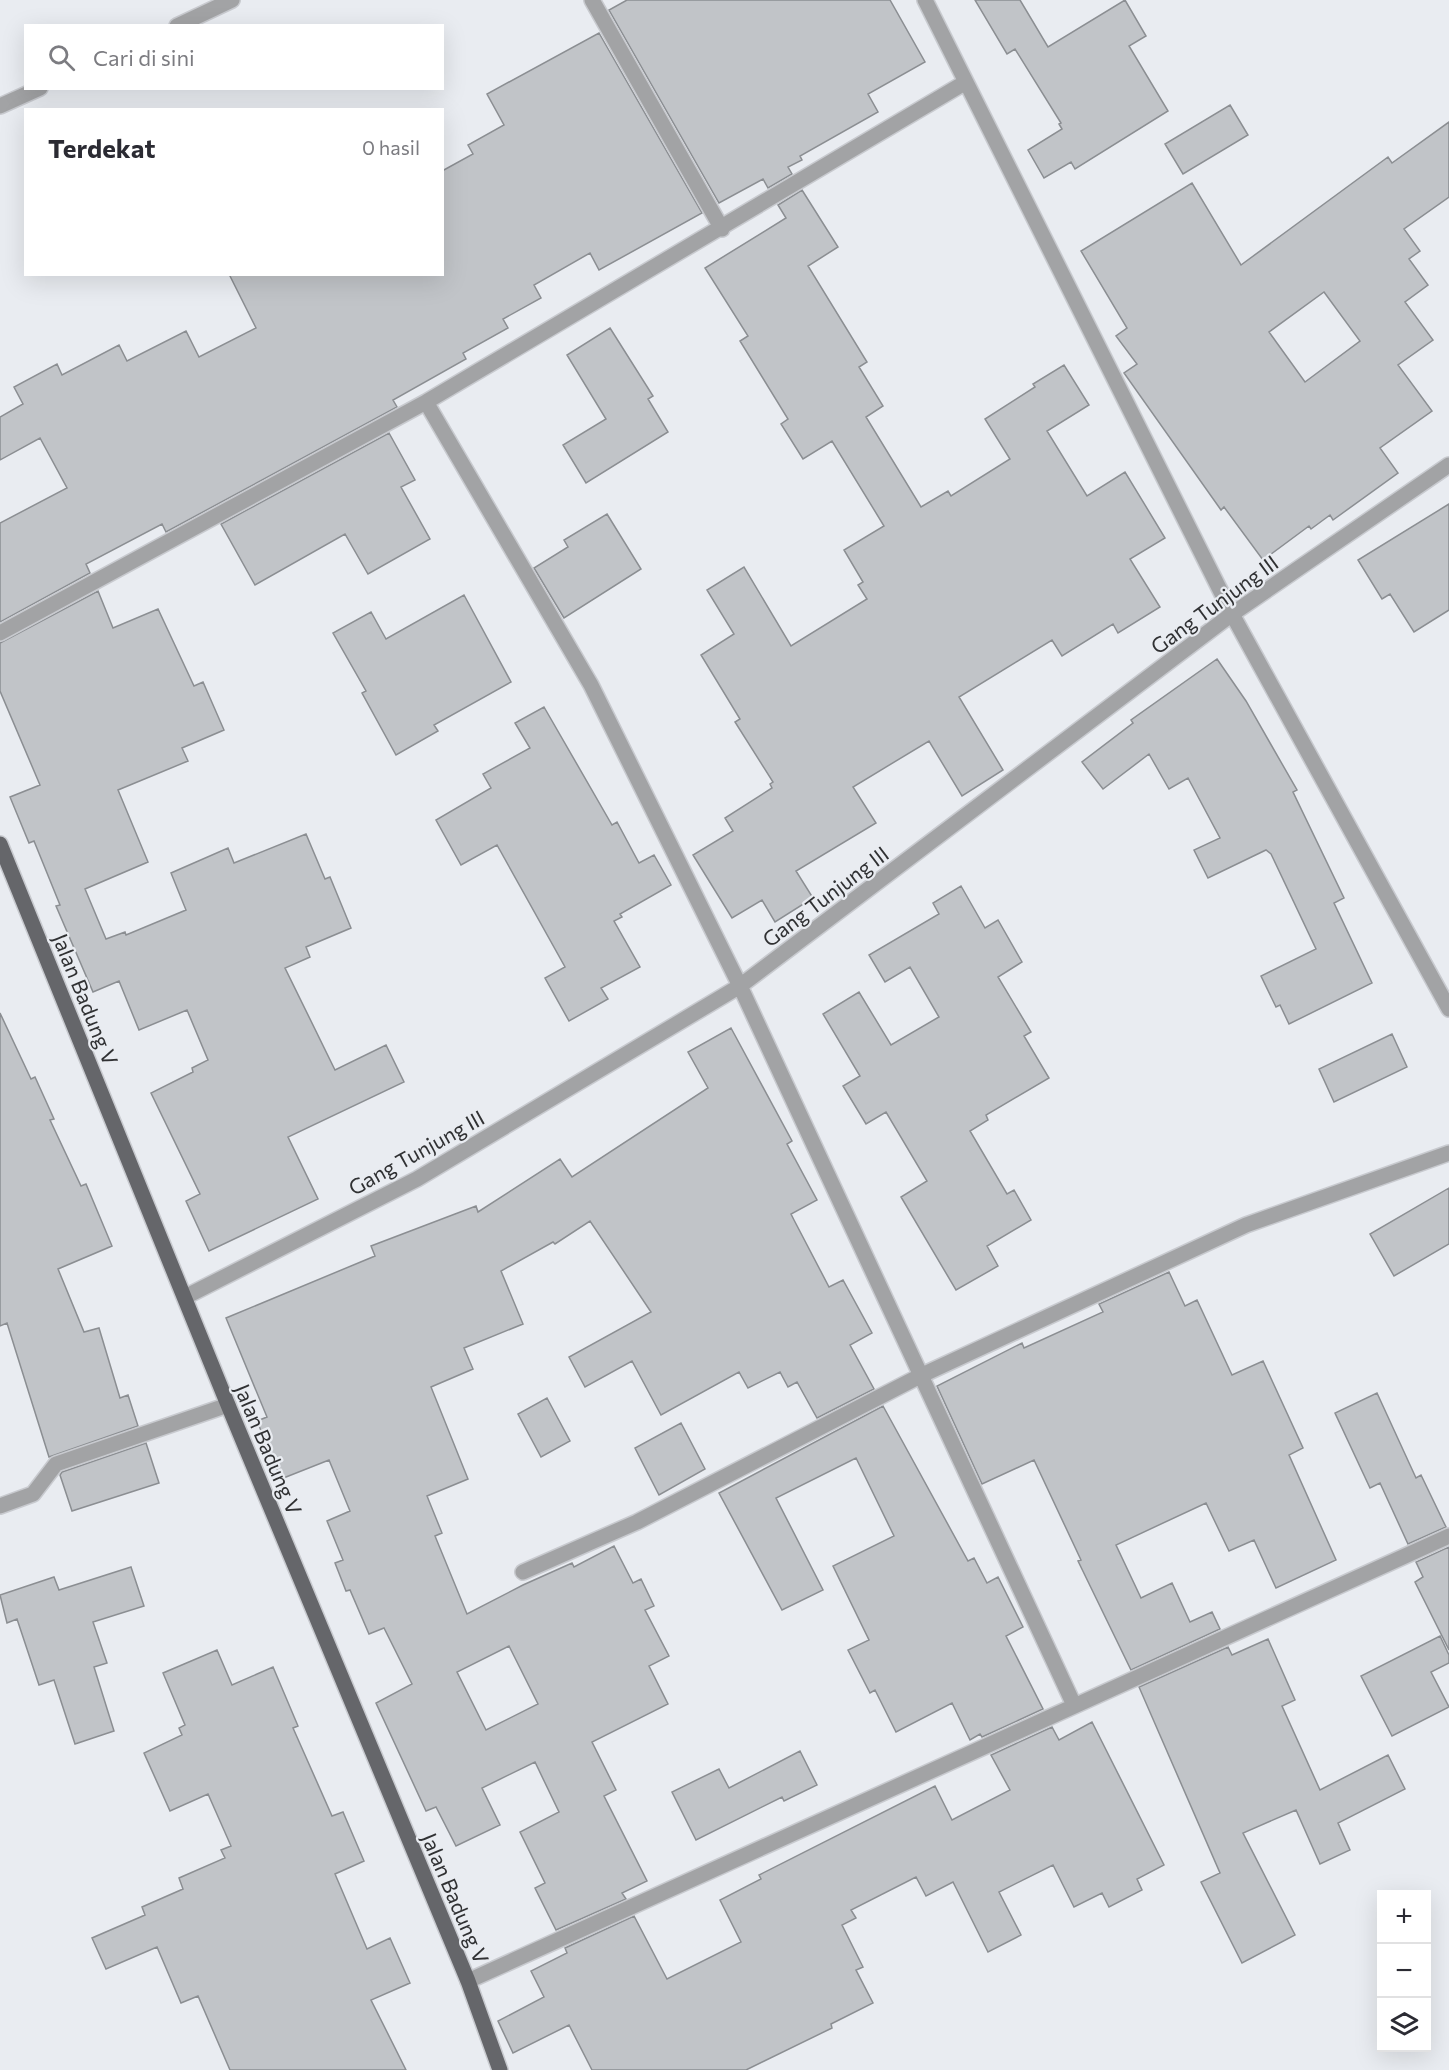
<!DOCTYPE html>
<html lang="id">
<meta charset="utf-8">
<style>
body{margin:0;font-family:Commissioner,sans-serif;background:#f7f7f7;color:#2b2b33}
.controls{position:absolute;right:18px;bottom:18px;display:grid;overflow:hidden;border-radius:0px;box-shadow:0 6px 24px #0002}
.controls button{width:54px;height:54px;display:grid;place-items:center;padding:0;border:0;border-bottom:2px solid #e1e1e2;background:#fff;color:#2b2b33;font:30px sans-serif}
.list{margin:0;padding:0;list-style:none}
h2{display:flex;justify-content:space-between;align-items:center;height:78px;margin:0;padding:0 24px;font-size:26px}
h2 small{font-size:20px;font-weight:400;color:#7c7c81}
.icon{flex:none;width:33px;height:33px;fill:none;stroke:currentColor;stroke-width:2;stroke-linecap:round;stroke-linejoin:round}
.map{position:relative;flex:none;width:1449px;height:2070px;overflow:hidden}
.search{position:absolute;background:#fff;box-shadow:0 6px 24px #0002;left:24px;top:24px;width:420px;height:66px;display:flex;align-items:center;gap:15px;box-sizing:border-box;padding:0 21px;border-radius:0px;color:#7c7c81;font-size:22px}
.panel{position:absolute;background:#fff;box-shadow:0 6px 24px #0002;left:24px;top:108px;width:420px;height:168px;border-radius:0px}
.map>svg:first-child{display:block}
.building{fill:#c1c4c8;stroke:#8b8e92;stroke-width:1.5;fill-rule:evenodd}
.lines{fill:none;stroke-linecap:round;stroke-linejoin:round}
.minor-casing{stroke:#c8cacf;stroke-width:18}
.major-casing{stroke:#c8cacf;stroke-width:18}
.minor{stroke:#a2a3a5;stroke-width:15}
.major{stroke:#65666a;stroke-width:15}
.labels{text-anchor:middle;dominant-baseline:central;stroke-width:4.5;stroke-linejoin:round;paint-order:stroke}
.street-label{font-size:21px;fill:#303133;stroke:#e9ecf1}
</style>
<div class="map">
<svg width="1449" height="2070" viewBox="0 0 1449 2070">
<rect width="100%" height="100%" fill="#e9ecf1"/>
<!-- building -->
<path class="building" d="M627 0H890L925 62 868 94 878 112 800 156 802 160 788 167 792 174 768 188 763 179 719 203 609 10Z
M975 0H1020L1048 47 1125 0 1146 36 1129 46 1168 111 1075 169 1071 162 1044 178 1028 150 1062 129 1059 124 1061 123 1015 49 1007 54Z
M599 33 702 213 599 270 590 253 534 285 541 298 503 319 508 328 463 353 466 359 393 400 397 407 166 532 162 524 86 564 90 573 0 622V523L67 488 40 438 0 460V417L23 404 14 387 57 364 62 375 119 345 127 361 186 331 199 357 256 328 229 274H442V171L473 154 468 145 504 125 487 94Z
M1230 105 1248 135 1183 174 1165 144Z
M1449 122V197L1404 229 1420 251 1409 259 1428 285 1405 302 1433 340 1398 365 1432 411 1380 448 1398 473 1333 520 1330 515 1311 529 1309 526 1263 560 1224 507 1221 510 1124 373 1137 364 1116 336 1127 328 1081 251 1192 183 1241 265 1388 157 1392 163ZM1324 292 1360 341 1305 382 1269 332Z
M802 190 838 247 808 266 867 362 859 367 883 406 866 417 921 507 948 491 951 496 1010 459 985 419 1035 387 1033 384 1064 365 1089 405 1047 431 1087 496 1125 472 1165 538 1130 559 1160 607 1118 633 1113 624 1062 656 1052 640 959 697 1003 770 962 796 929 741 853 787 876 823 796 871 813 898 775 922 762 900 732 918 693 855 733 831 725 818 772 788 770 784 773 782 735 722 740 719 701 655 734 634 707 590 744 567 791 646 867 599 858 585 863 582 844 550 884 526 832 441 803 459 781 424 788 419 740 341 748 336 705 268 786 218 778 205Z
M610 328 653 396 648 399 668 432 586 483 563 445 606 419 567 355Z
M389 433 415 480 401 487 430 539 368 574 345 534 255 585 221 524Z
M1449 504V610L1414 632 1390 594 1382 599 1358 560Z
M607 514 641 569 564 618 534 568 568 547 564 540Z
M98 591 113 628 158 609 194 686 203 682 224 730 182 748 188 761 118 790 148 862 85 889 106 939 125 932 126 935 186 910 171 873 228 848 234 863 306 834 325 879 330 877 351 928 306 947 310 957 285 968 335 1070 386 1045 404 1082 288 1137 318 1199 209 1251 186 1201 200 1194 151 1093 193 1072 192 1068 208 1060 187 1010 139 1030 119 981 93 992 56 906 60 905 34 841 29 843 10 797 40 785 0 691V643Z
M464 595 511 682 434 725 438 731 396 755 362 693 366 691 333 633 371 612 386 639Z
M1217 659 1246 701 1297 790 1293 792 1344 898 1334 903 1372 983 1289 1024 1280 1005 1276 1007 1261 976 1316 949 1271 854 1266 850 1208 878 1194 850 1220 838 1188 778 1169 789 1149 754 1103 789 1082 762 1133 723 1131 720Z
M544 707 612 825 617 822 639 863 654 855 671 885 620 914 622 917 614 921 640 967 601 988 608 999 569 1021 545 978 565 967 497 845 461 865 436 820 491 788 483 774 530 748 515 723Z
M961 886 985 928 998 920 1022 962 998 977 1031 1032 1024 1036 1049 1078 986 1115 988 1120 970 1131 1007 1194 1014 1190 1031 1220 987 1246 998 1266 956 1290 901 1197 927 1181 886 1112 866 1124 843 1086 860 1076 823 1014 859 992 891 1045 939 1017 910 967 885 982 869 955 939 914 933 903Z
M0 1013 31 1079 35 1077 54 1119 50 1120 81 1186 86 1184 112 1246 58 1269 84 1332 99 1328 120 1398 128 1395 138 1426 49 1457 7 1323 0 1326Z
M731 1028 792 1141 787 1144 817 1200 791 1214 794 1220 829 1287 843 1280 872 1333 850 1345 874 1389 817 1418 797 1382 788 1387 780 1372 748 1388 739 1372 661 1415 632 1361 585 1387 569 1357 651 1312 590 1221 555 1244 553 1242 501 1271 523 1324 464 1348 473 1369 431 1387 468 1479 427 1496 442 1533 435 1536 467 1614 523 1585 572 1563 574 1567 614 1546 633 1583 641 1579 654 1606 645 1610 669 1656 649 1666 668 1704 592 1742 616 1790 604 1796 647 1881 622 1893 626 1899 556 1930 535 1888 545 1883 520 1832 559 1812 535 1762 482 1788 500 1825 456 1846 436 1807 426 1811 376 1703 412 1684 384 1628 369 1634 350 1590 346 1591 335 1563 343 1560 327 1521 350 1511 329 1460 281 1479 257 1421 267 1417 226 1318 375 1256 371 1246 476 1206 478 1212 560 1159 572 1177 708 1088 688 1052ZM509 1646 538 1704 486 1730 457 1672Z
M1392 1034 1407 1067 1334 1102 1319 1069Z
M1449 1188V1244L1394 1276 1370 1234Z
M1169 1272 1185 1306 1197 1300 1232 1375 1263 1361 1303 1448 1289 1455 1336 1560 1276 1588 1254 1540 1229 1551 1206 1503 1116 1545 1141 1598 1172 1583 1190 1622 1212 1612 1220 1629 1131 1670 1078 1561 1081 1560 1034 1460 982 1484 937 1386 1022 1343 1024 1348 1103 1312 1099 1304Z
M1377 1393 1416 1478 1421 1475 1446 1527 1408 1544 1380 1483 1370 1488 1335 1413Z
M547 1398 570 1441 541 1457 518 1414Z
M883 1406 968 1561 974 1558 987 1583 998 1577 1023 1627 1006 1636 1043 1709 982 1737 980 1734 970 1740 952 1703 896 1732 875 1690 870 1693 848 1650 869 1640 833 1566 894 1536 856 1458 776 1498 823 1590 782 1610 719 1493Z
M681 1423 705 1469 659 1495 635 1448Z
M146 1443 159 1483 72 1511 60 1475 62 1472Z
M1449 1547V1650L1415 1582 1423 1577 1416 1562Z
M131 1567 144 1606 93 1622 107 1663 94 1667 114 1731 75 1744 54 1680 39 1685 17 1619 7 1623 0 1595 54 1577 59 1590Z
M1440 1636 1449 1655V1663L1431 1672 1449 1707 1392 1736 1361 1676Z
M1268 1639 1295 1700 1282 1706 1320 1790 1388 1755 1405 1789 1338 1823 1350 1850 1320 1864 1296 1810 1243 1833 1295 1935 1242 1963 1201 1882 1220 1873 1139 1687 1228 1647 1232 1655Z
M217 1650 232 1685 273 1667 298 1726 293 1728 332 1816 343 1812 364 1861 335 1874 367 1949 390 1938 410 1983 371 2000 406 2070H230L198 1996 181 2003 157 1947 106 1969 92 1938 145 1915 142 1907 183 1889 179 1878 225 1858 221 1850 231 1846 208 1794 170 1811 144 1753 182 1735 179 1728 185 1725 163 1673Z
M1092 1722 1164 1865 1137 1879 1142 1890 1109 1907 1102 1893 1074 1907 1053 1865 999 1892 1021 1935 988 1952 953 1882 926 1896 916 1877 851 1910 856 1918 842 1925 863 1967 856 1970 873 2003 831 2024 832 2028 746 2070H592L569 2025 513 2053 498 2021 544 1997 531 1971 567 1953 565 1948 634 1916 667 1979 741 1942 720 1900 761 1879 759 1875 935 1786 952 1820 1010 1790 991 1755 1052 1727 1059 1740Z
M800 1751 817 1785 784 1801 782 1797 696 1840 672 1792 719 1769 729 1788Z"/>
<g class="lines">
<!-- minor casing -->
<g class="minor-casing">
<path id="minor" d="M592 0 722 229
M925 0 966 82
M177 26 232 0
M0 106 40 88
M426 402 591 685 740 986 1074 1705
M0 633 426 402 966 82 1232 614 1449 1009
M185 1297 417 1179 740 986 1232 614 1449 465
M0 1506 33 1494 56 1464 228 1405
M523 1572 637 1522 920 1376 1246 1225 1449 1153
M468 1981 1449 1536"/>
</g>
<!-- major casing -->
<g class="major-casing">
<path id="major" d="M0 844 228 1405 468 1981 500 2070"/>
</g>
<!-- minor -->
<use href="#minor" class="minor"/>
<!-- major -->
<use href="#major" class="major"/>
</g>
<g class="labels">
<!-- street labels -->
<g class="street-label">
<text transform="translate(1214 604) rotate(-36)">Gang Tunjung III</text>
<text transform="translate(825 896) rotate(-37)">Gang Tunjung III</text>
<text transform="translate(86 999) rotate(68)">Jalan Badung V</text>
<text transform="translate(416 1152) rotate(-29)">Gang Tunjung III</text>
<text transform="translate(269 1449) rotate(67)">Jalan Badung V</text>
<text transform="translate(456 1898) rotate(67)">Jalan Badung V</text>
</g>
</g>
</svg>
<div class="controls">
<button>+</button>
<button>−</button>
<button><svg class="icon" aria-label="layers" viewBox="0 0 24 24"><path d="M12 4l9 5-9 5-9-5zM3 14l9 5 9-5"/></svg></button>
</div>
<div class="search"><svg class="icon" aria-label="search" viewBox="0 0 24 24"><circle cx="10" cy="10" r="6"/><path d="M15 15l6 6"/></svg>Cari di sini</div>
<section class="panel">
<h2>Terdekat<small>0 hasil</small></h2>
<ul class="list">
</ul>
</section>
</div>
